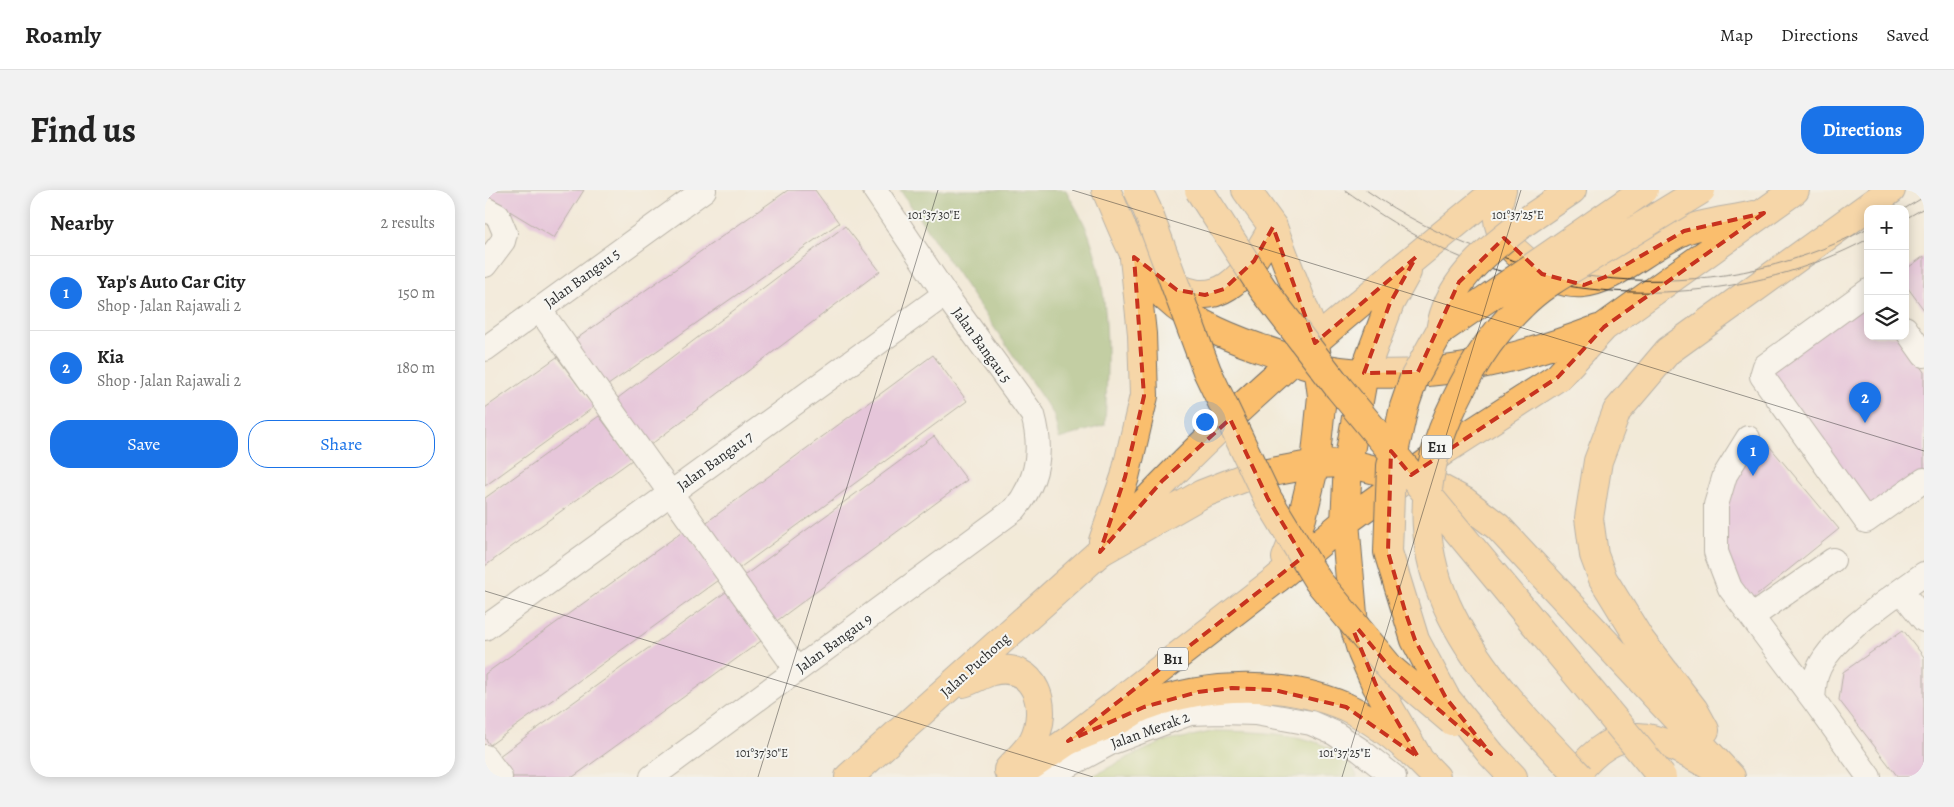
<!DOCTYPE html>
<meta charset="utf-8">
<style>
body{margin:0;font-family:Alegreya,serif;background:#f2f2f2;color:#222}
.controls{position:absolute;right:15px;top:15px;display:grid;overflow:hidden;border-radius:10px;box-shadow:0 2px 12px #0003}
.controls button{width:45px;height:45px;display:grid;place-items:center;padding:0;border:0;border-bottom:1px solid #e0e0e0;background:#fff;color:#222;font:25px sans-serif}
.you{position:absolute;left:719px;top:231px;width:18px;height:18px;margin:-12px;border:4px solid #fff;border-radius:50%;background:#1a73e8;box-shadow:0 0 0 8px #1a73e833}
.badge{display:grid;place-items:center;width:32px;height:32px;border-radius:50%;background:#1a73e8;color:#fff;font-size:16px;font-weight:700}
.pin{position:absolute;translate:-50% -41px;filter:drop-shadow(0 1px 2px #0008)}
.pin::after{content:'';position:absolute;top:26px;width:18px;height:15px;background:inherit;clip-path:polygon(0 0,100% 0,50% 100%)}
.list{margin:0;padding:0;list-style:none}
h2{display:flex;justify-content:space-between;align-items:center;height:65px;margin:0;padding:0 20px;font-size:21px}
h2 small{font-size:16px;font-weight:400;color:#767676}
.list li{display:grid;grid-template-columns:32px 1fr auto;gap:15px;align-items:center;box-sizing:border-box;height:75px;padding:0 20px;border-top:1px solid #e0e0e0}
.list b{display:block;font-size:19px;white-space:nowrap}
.list p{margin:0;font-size:16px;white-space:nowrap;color:#767676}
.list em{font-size:16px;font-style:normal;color:#767676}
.actions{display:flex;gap:10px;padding:15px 20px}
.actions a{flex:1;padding:11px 0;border:1px solid #1a73e8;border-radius:20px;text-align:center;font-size:18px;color:#1a73e8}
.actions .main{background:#1a73e8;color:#fff}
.icon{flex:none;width:28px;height:28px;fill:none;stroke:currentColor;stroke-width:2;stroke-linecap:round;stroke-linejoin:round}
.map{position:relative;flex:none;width:1439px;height:587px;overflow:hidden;border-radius:20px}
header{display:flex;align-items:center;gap:30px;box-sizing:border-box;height:70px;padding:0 25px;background:#fff;border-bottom:1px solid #e0e0e0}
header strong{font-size:24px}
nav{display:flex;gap:28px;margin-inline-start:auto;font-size:18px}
.intro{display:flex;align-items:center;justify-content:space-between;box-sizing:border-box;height:120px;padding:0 30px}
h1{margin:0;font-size:35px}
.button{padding:12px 22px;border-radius:20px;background:#1a73e8;color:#fff;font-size:18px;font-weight:700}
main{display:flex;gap:30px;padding:0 30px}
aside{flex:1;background:#fff;border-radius:20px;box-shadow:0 2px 12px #0003}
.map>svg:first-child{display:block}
.green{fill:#adca71;stroke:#6c7a4e}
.forest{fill:#8aae63;stroke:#5a6c47}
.building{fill:#d89cdb}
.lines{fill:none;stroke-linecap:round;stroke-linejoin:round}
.minor-casing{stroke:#716e68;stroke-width:26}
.major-casing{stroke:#716e68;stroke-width:30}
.highway-casing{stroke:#716e68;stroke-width:30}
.minor{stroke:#fff;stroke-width:24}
.major{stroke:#fabe6d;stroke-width:28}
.highway{stroke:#fabe6d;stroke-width:28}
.tram{stroke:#2b2b2b;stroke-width:1}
.highway-bridge-casing{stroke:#716e68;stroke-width:30;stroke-linecap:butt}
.highway-bridge{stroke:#fabe6d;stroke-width:28}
.marked{fill:none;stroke:#c8321e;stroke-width:4;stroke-dasharray:10 6;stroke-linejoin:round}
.ticks{fill:none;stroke:#2b2b2b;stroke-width:1;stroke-opacity:0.45}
.labels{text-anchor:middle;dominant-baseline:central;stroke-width:4;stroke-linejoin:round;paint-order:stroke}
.shield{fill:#f6f6f2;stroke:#686867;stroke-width:1}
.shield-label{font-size:14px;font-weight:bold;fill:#2b2b2b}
.street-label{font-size:15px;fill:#2b2b2b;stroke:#f6f6f2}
.ticks-label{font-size:12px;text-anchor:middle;fill:#2b2b2b;stroke:#f6f6f2;stroke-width:4;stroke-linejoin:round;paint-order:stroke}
</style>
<header>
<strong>Roamly</strong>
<nav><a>Map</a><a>Directions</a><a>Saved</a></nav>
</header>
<div class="intro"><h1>Find us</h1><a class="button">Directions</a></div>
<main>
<aside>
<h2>Nearby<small>2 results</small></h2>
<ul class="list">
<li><span class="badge">1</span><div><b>Yap's Auto Car City</b><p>Shop · Jalan Rajawali 2</p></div><em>150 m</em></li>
<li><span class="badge">2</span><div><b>Kia</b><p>Shop · Jalan Rajawali 2</p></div><em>180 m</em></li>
</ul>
<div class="actions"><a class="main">Save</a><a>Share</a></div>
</aside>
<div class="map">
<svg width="1439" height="587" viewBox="0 0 1439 587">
<rect width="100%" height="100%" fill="#f6f6f2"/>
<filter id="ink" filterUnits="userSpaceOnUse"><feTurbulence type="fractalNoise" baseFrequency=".02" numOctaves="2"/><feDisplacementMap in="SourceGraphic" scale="10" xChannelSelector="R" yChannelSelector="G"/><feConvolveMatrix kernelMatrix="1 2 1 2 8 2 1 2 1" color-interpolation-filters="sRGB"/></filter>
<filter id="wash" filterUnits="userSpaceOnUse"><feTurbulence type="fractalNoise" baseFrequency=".0096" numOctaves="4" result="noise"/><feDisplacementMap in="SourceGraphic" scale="20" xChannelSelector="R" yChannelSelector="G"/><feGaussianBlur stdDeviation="1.12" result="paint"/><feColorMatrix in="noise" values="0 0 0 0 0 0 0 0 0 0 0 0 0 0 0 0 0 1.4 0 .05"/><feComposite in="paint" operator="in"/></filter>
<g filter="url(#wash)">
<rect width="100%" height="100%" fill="#f2ead8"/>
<!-- green -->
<path class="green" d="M731 541C772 542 857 541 872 587H606L642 568 678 552Z"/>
<!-- forest -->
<path class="forest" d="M415 0H581C589 15 598 29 604 45 626 106 623 171 620 235L574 249 569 225Z"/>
<g id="blocks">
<!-- building -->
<path class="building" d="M0 0H99L69 48 0 6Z
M303 0H330L354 33 116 200 84 154Z
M360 36 395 81 160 259 125 214Z
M1439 66V120L1420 94V80Z
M1383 107V146H1414L1439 182V283L1381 321 1284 178Z
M448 165 482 211 249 382 215 337Z
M72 167 109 217 0 296V218Z
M114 226 147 270 0 376V308Z
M449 246 482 290 285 436 252 391Z
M1280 251 1354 339 1266 410 1252 395 1239 359V317L1252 280Z
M200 340 236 388 5 555 0 548V484Z
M241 402 276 451 88 587H23L10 569Z
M1418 440 1439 467V587H1413L1354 510 1358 482Z"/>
</g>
</g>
<g filter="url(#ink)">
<use href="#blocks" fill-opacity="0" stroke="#716e68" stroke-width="1"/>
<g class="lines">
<!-- minor casing -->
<g class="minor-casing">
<path id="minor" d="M0 19 13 26 20 43 18 51 0 75
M1383 101 1280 176 1277 186 1381 331 1439 290
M54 119 312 480
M1420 138 1439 165
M0 159 219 0
M1263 248 1240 285 1231 315V362L1245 398 1328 509
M1416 401 1439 430
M1268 426 1348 370
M0 438 460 104
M0 567 15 587
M167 587 530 319C553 291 558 260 548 225L460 104 390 0
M562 587 627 552 705 523 736 522 770 523 826 533 849 543 875 560 909 587
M1384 587 1328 509C1329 501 1329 490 1332 483 1343 449 1410 405 1439 384"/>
</g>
<!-- major casing -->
<g class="major-casing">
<path id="major" d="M478 493C488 490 497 484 507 481 551 471 565 518 548 551 542 561 531 571 523 580
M364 587 615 362
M530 587 583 551 793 388"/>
</g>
<!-- highway casing -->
<g class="highway-casing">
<path id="highway" d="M621 0C636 34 647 68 671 97 697 128 737 145 774 158 794 164 815 174 836 178 932 195 1024 173 1113 139
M761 0 788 37 824 131 830 153 837 206 830 274 817 328 801 368
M1017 0C1009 25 1011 43 1031 62 1102 128 1130 74 1198 41 1216 33 1247 30 1268 25
M1037 34 1087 0
M922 82 905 113 879 183 863 273 860 332 869 436 877 463 891 495 933 567
M674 86C732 130 761 86 788 37
M629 346C742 219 881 107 1012 0
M618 351 640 287 659 206 657 144 649 68
M615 362 717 304 761 287 830 274 863 273 949 295 979 311 1013 337 1246 587
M793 388 860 332 960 260 1073 187 1119 137 1310 0
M1220 540 1209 520 1156 451 1118 389 1109 365 1104 328 1113 271 1132 221 1183 161 1406 0
M583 551C601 543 619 537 636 529 644 525 651 519 660 516 722 493 799 490 861 517 895 533 926 560 951 587
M1006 564 1028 587
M1089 587C1134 527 1169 544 1225 576"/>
</g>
<!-- minor -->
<use href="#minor" class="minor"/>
<!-- major -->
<use href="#major" class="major"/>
<!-- highway -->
<use href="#highway" class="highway"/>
<!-- tram -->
<path class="tram" d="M860 0C902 30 947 58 996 75 1120 117 1266 112 1383 49
M881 0C1026 102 1225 122 1383 38
M1419 19 1439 7
M1420 29 1439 18"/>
<!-- highway-bridge casing -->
<g class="highway-bridge-casing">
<path id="highway-bridge" d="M653 0 662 19 722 181 783 309 833 391 906 479 967 531
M714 0 778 99 854 198 1177 587
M955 141C963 91 999 64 1037 34
M1006 564 961 508 930 450 903 362 906 276 919 217 929 188 955 141 1159 0
M1095 587C995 483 897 381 963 227 982 184 1002 149 1036 116 1056 95 1083 81 1108 66 1144 44 1180 22 1216 0"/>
</g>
<!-- highway-bridge -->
<use href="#highway-bridge" class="highway-bridge"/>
</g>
</g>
<!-- marked area -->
<path d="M0 0H1439V587H0ZM1279 23 1119 137 1073 187 926 285 906 261 903 362 920 421 930 450 961 508 1006 564 906 479 873 439 869 442 891 495 933 567 861 517 789 500 747 498 713 502 659 517 583 551 818 367 783 309 745 229 677 291 615 362 640 287 659 206 649 67 692 100 720 105 739 99 769 71 788 37 830 153 931 67 905 113 879 183 933 182 974 92 1019 48 1057 84 1099 95 1120 87 1199 41Z" fill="#f2ead8" fill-opacity=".55" fill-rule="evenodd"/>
<path class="marked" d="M1279 23 1119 137 1073 187 926 285 906 261 903 362 920 421 930 450 961 508 1006 564 906 479 873 439 869 442 891 495 933 567 861 517 789 500 747 498 713 502 659 517 583 551 818 367 783 309 745 229 677 291 615 362 640 287 659 206 649 67 692 100 720 105 739 99 769 71 788 37 830 153 931 67 905 113 879 183 933 182 974 92 1019 48 1057 84 1099 95 1120 87 1199 41Z"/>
<!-- ticks -->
<path class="ticks" d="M587 0 1439 261M0 401 608 587M273 587 453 0M857 587 1036 0"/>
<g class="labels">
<!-- shield labels -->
<g class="shield">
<rect x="937" y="245.5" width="30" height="23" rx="4"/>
<rect x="673" y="457.5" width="30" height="23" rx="4"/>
</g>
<g class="shield-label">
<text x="952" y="257">E11</text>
<text x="688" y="469">B11</text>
</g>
<!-- street labels -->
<g class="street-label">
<text transform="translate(97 88) rotate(-36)">Jalan Bangau 5</text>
<text transform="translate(497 155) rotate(54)">Jalan Bangau 5</text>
<text transform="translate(230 271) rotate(-36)">Jalan Bangau 7</text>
<text transform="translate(349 453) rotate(-36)">Jalan Bangau 9</text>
<text transform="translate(490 475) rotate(-42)">Jalan Puchong</text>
<text transform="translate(665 540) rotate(-20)">Jalan Merak 2</text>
</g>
</g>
<g class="ticks-label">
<text x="449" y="29">101°37'30"E</text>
<text x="1033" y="29">101°37'25"E</text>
<text x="277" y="567">101°37'30"E</text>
<text x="860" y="567">101°37'25"E</text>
</g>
</svg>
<div class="controls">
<button>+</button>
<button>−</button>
<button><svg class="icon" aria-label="layers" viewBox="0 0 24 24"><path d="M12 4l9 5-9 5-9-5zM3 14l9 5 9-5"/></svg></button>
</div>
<div class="you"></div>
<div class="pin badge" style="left:1268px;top:286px">1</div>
<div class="pin badge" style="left:1380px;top:233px">2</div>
</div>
</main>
